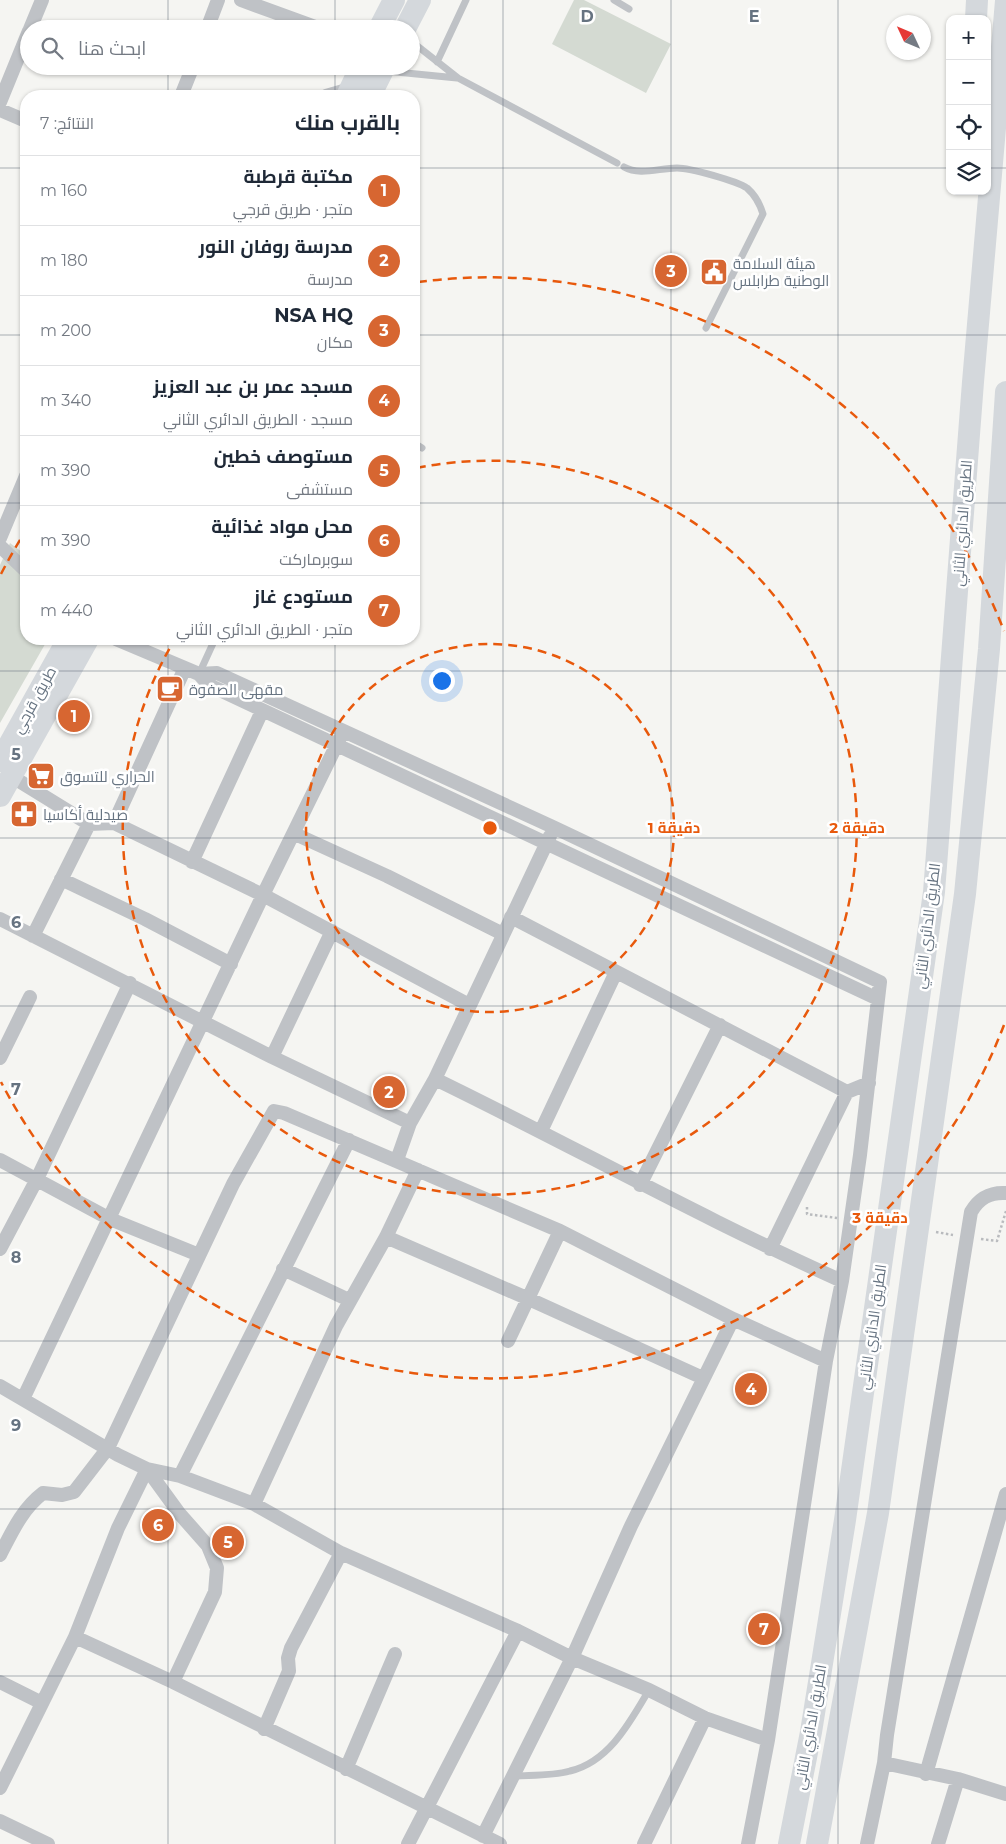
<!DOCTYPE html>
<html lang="ar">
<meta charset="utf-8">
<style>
body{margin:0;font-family:Montserrat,Cairo,sans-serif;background:#f2f2f3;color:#1f2937;direction:rtl}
.controls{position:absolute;right:15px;top:15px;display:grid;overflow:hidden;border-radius:10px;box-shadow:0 1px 4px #0004}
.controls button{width:45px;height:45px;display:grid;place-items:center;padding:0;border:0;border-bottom:1px solid #e0e1e3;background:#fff;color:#1f2937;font:25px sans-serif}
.compass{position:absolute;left:886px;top:15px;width:45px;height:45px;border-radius:50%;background:#fff;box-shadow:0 1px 4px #0004;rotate:314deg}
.you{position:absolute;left:441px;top:680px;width:18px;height:18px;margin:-12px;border:4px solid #fff;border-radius:50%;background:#1a73e8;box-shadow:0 0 0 8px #1a73e833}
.badge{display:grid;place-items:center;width:32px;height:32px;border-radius:50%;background:#d76631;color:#fff;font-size:16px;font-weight:700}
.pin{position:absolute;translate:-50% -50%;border:2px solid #fff;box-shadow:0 1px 5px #0006}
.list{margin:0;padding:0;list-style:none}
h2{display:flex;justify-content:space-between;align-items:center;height:65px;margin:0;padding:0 20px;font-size:21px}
h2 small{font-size:16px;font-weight:400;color:#747a83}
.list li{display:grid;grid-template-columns:32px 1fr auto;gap:15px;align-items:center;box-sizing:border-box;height:70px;padding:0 20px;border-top:1px solid #e0e1e3}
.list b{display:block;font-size:19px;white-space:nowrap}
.list p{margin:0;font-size:16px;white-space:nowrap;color:#747a83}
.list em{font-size:16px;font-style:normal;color:#747a83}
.icon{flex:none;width:28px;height:28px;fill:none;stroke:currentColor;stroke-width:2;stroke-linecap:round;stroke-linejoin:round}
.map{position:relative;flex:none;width:1006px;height:1844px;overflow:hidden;direction:ltr}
.search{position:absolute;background:#fff;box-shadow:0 1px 4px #0004;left:20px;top:20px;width:400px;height:55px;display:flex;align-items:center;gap:12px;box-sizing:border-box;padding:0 18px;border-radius:28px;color:#747a83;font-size:19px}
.panel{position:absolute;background:#fff;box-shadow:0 1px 4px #0004;left:20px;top:90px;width:400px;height:555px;border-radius:20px;direction:rtl}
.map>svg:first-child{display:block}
.built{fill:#e6e7e6}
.green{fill:#d4dad2}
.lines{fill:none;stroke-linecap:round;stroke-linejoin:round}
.path{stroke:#b9bbbe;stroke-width:2.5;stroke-dasharray:2.5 2.5;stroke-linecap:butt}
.service{stroke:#bfc2c6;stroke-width:7}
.minor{stroke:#bfc2c6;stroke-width:14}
.trunk{stroke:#d4d8dc;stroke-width:22}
.grid{fill:none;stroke:#667381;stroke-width:1;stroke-opacity:0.55}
.ring{fill:none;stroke:#e8590c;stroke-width:2.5;stroke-dasharray:9 6}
.labels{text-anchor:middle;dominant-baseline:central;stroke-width:5;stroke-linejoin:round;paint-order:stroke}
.poi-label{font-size:15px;fill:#667381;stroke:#fff;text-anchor:start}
.street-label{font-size:15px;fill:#667381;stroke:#fff}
.grid-label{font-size:16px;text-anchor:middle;font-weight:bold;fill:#667381;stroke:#fff;stroke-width:5;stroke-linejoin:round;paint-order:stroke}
.centre{fill:#e8590c;stroke:#fff;stroke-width:2.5}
.ring-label{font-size:15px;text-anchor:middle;font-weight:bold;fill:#e8590c;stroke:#fff;stroke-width:5;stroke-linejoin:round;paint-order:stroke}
</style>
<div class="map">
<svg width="1006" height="1844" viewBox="0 0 1006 1844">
<rect width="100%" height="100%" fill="#f5f5f2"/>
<!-- built -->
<path class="built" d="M220 1528 245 1540 236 1556 234 1554 232 1559 210 1544Z"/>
<!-- green -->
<path class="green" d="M574 0H584L671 44 646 93 552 44Z
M10 543 26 555V639H48L0 723V565Z"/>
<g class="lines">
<!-- path -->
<path class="path" d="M807 1207V1214L837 1218
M936 1232 953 1235
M981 1239 997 1241 1006 1211"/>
<!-- service -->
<path class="service" d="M614 0 629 9
M411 41 458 78 617 163
M437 62 466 0
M386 71 457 78
M624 167C640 176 659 168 677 168 690 168 737 181 747 188 755 195 760 204 763 214L706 328
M414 443 422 448
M199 674 215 639
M515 1776C533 1775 552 1776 570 1771 609 1762 630 1722 649 1690"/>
<!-- minor -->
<path class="minor" d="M241 0 321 29
M30 29 42 0
M207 29 218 0
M181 96 193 66
M326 96 350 89
M0 102 29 31
M0 110 26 121
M0 538 26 476
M0 546 26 571
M116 639 199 674 209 685 878 999
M199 674 217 673 553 827 880 982 860 1155 842 1281 826 1361 768 1740 748 1844
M11 776 89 824 114 823 263 895 469 1005
M114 823 185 668
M295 834 387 876 503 934
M192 862 262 711
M61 879 145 919 231 964
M511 917 847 1092 869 1083
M0 919 272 1057 410 1123
M33 936 89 824
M272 1057 332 931
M0 1058 30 997
M435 1079C571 1145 703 1219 842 1281
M541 1131 616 972
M0 1160 110 1219 199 1255
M397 1160 410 1123 435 1079 550 836
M640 1185 720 1025
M386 1237 529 1299 703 1378
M0 1249 37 1179 130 983
M770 1249 847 1092
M283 1269 349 1300
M508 1341 560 1231
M0 1386 118 1455 147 1469 180 1476 254 1504 341 1553 518 1631 572 1658 649 1690 705 1718 768 1740
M23 1399 263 895 340 738
M147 1469 179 1513 208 1546 217 1568 215 1592 173 1682
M180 1476 349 1140
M254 1504 336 1326 386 1237 418 1170
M0 1555C12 1532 22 1509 43 1493L62 1495 74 1492 108 1448 233 1184 274 1111 284 1113 560 1231 733 1319 826 1361
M75 1637 173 1682 500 1844
M0 1682 42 1703
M264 1729 289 1671 288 1658 291 1648 341 1553
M884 1763 958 1779 1006 1794
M346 1769 395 1654
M926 1774 1006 1494
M0 1788 75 1637 118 1528 147 1469
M0 1821 48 1844
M483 1836 572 1658 631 1526 733 1319
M408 1844 518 1631
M644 1844 705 1718
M867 1844 884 1763 887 1735 971 1212C979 1198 990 1192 1006 1193
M938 1844 958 1779"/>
<!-- trunk -->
<path class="trunk" d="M976 19 977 0
M379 29 394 0
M405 29 420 0
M347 96 361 66
M370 96 385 66
M0 761 68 639
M0 796 88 639
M789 1844 811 1732 845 1520 934 892 973 382 1006 1
M817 1844 878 1513 965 894 989 649 1006 392"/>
</g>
<!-- grid -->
<path class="grid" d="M168 0V29M335 0V29M503 0V1844M671 0V1844M838 0V1844M168 66V96M335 66V96M0 168H26M414 168H950M987 168H1006M0 335H26M414 335H1006M0 503H26M414 503H1006M168 639V1844M335 639V1844M0 671H1006M0 838H1006M0 1006H1006M0 1173H1006M0 1341H1006M0 1509H1006M0 1676H1006"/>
<!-- distance rings -->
<g class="ring">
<circle cx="490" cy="828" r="184"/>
<path d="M417 468A367 367 0 1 1 175 639"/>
<path d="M1004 1025A551 551 0 0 1 1 1082M1 574A551 551 0 0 1 25 532M418 282A551 551 0 0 1 1004 631"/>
</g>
<!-- icons -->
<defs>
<g id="civic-square" transform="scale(1.4375)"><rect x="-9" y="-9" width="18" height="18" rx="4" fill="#d76631" stroke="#fff"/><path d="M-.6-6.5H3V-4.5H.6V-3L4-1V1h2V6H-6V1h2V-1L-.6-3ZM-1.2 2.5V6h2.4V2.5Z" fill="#fff"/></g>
<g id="cafe-square" transform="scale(1.4375)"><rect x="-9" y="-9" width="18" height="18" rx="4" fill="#d76631" stroke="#fff"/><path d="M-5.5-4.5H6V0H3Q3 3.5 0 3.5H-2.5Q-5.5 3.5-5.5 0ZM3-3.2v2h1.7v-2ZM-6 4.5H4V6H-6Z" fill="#fff"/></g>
<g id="supermarket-square" transform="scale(1.4375)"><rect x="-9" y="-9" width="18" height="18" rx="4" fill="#d76631" stroke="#fff"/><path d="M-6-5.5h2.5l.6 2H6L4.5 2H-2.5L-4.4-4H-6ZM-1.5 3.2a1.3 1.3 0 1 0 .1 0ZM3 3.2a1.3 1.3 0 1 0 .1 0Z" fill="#fff"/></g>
<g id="pharmacy-square" transform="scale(1.4375)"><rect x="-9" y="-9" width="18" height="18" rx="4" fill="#d76631" stroke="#fff"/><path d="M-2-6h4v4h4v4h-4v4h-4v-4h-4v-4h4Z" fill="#fff"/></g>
</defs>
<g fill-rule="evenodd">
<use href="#civic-square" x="714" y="272"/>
<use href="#cafe-square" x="170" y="689"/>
<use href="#supermarket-square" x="41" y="776"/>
<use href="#pharmacy-square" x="24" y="814"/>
</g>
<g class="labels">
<!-- poi labels -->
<g class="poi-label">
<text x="733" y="263">هيئة السلامة<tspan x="733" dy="17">الوطنية طرابلس</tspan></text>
<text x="189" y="689">مقهى الصفوة</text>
<text x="60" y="776">الحراري للتسوق</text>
<text x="43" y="814">صيدلية أكاسيا</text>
</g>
<!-- street labels -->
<g class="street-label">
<text transform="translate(962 523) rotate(-86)">الطريق الدائري الثاني</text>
<text transform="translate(34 700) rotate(-61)">طريق قرجي</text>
<text transform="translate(927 926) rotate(-83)">الطريق الدائري الثاني</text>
<text transform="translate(872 1327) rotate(-82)">الطريق الدائري الثاني</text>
<text transform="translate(810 1727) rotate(-80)">الطريق الدائري الثاني</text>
</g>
</g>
<g class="grid-label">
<text x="587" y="22">D</text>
<text x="754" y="22">E</text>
<text x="16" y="760">5</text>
<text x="16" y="928">6</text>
<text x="16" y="1095">7</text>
<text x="16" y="1263">8</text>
<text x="16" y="1431">9</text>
</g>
<circle cx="490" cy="828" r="8" class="centre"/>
<g class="ring-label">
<text x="674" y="833">1 دقيقة</text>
<text x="857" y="833">2 دقيقة</text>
<text x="880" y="1223">3 دقيقة</text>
</g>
</svg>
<div class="controls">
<button>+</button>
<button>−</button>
<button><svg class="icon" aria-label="locate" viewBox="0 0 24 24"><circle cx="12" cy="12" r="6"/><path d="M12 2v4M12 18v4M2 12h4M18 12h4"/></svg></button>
<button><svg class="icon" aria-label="layers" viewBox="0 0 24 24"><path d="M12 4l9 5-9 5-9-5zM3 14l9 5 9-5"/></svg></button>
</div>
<svg class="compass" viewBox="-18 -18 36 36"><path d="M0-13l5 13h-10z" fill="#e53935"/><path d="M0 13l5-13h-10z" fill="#747a83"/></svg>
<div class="you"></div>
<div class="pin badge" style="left:74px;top:716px">1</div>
<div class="pin badge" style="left:389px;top:1092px">2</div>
<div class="pin badge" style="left:671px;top:271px">3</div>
<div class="pin badge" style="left:751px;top:1389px">4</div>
<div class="pin badge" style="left:228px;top:1542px">5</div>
<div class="pin badge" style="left:158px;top:1525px">6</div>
<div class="pin badge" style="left:764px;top:1629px">7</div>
<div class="search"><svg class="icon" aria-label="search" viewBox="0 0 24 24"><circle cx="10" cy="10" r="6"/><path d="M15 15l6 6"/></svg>ابحث هنا</div>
<section class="panel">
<h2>بالقرب منك<small>النتائج: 7</small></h2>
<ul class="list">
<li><span class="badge">1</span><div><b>مكتبة قرطبة</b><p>متجر · طريق قرجي</p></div><em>160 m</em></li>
<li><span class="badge">2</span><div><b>مدرسة روفان النور</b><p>مدرسة</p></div><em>180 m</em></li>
<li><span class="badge">3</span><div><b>NSA HQ</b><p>مكان</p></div><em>200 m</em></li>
<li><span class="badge">4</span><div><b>مسجد عمر بن عبد العزيز</b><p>مسجد · الطريق الدائري الثاني</p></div><em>340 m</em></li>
<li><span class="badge">5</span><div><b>مستوصف خطين</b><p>مستشفى</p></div><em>390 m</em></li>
<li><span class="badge">6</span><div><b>محل مواد غذائية</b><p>سوبرماركت</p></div><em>390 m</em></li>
<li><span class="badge">7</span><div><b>مستودع غاز</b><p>متجر · الطريق الدائري الثاني</p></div><em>440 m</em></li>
</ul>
</section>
</div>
